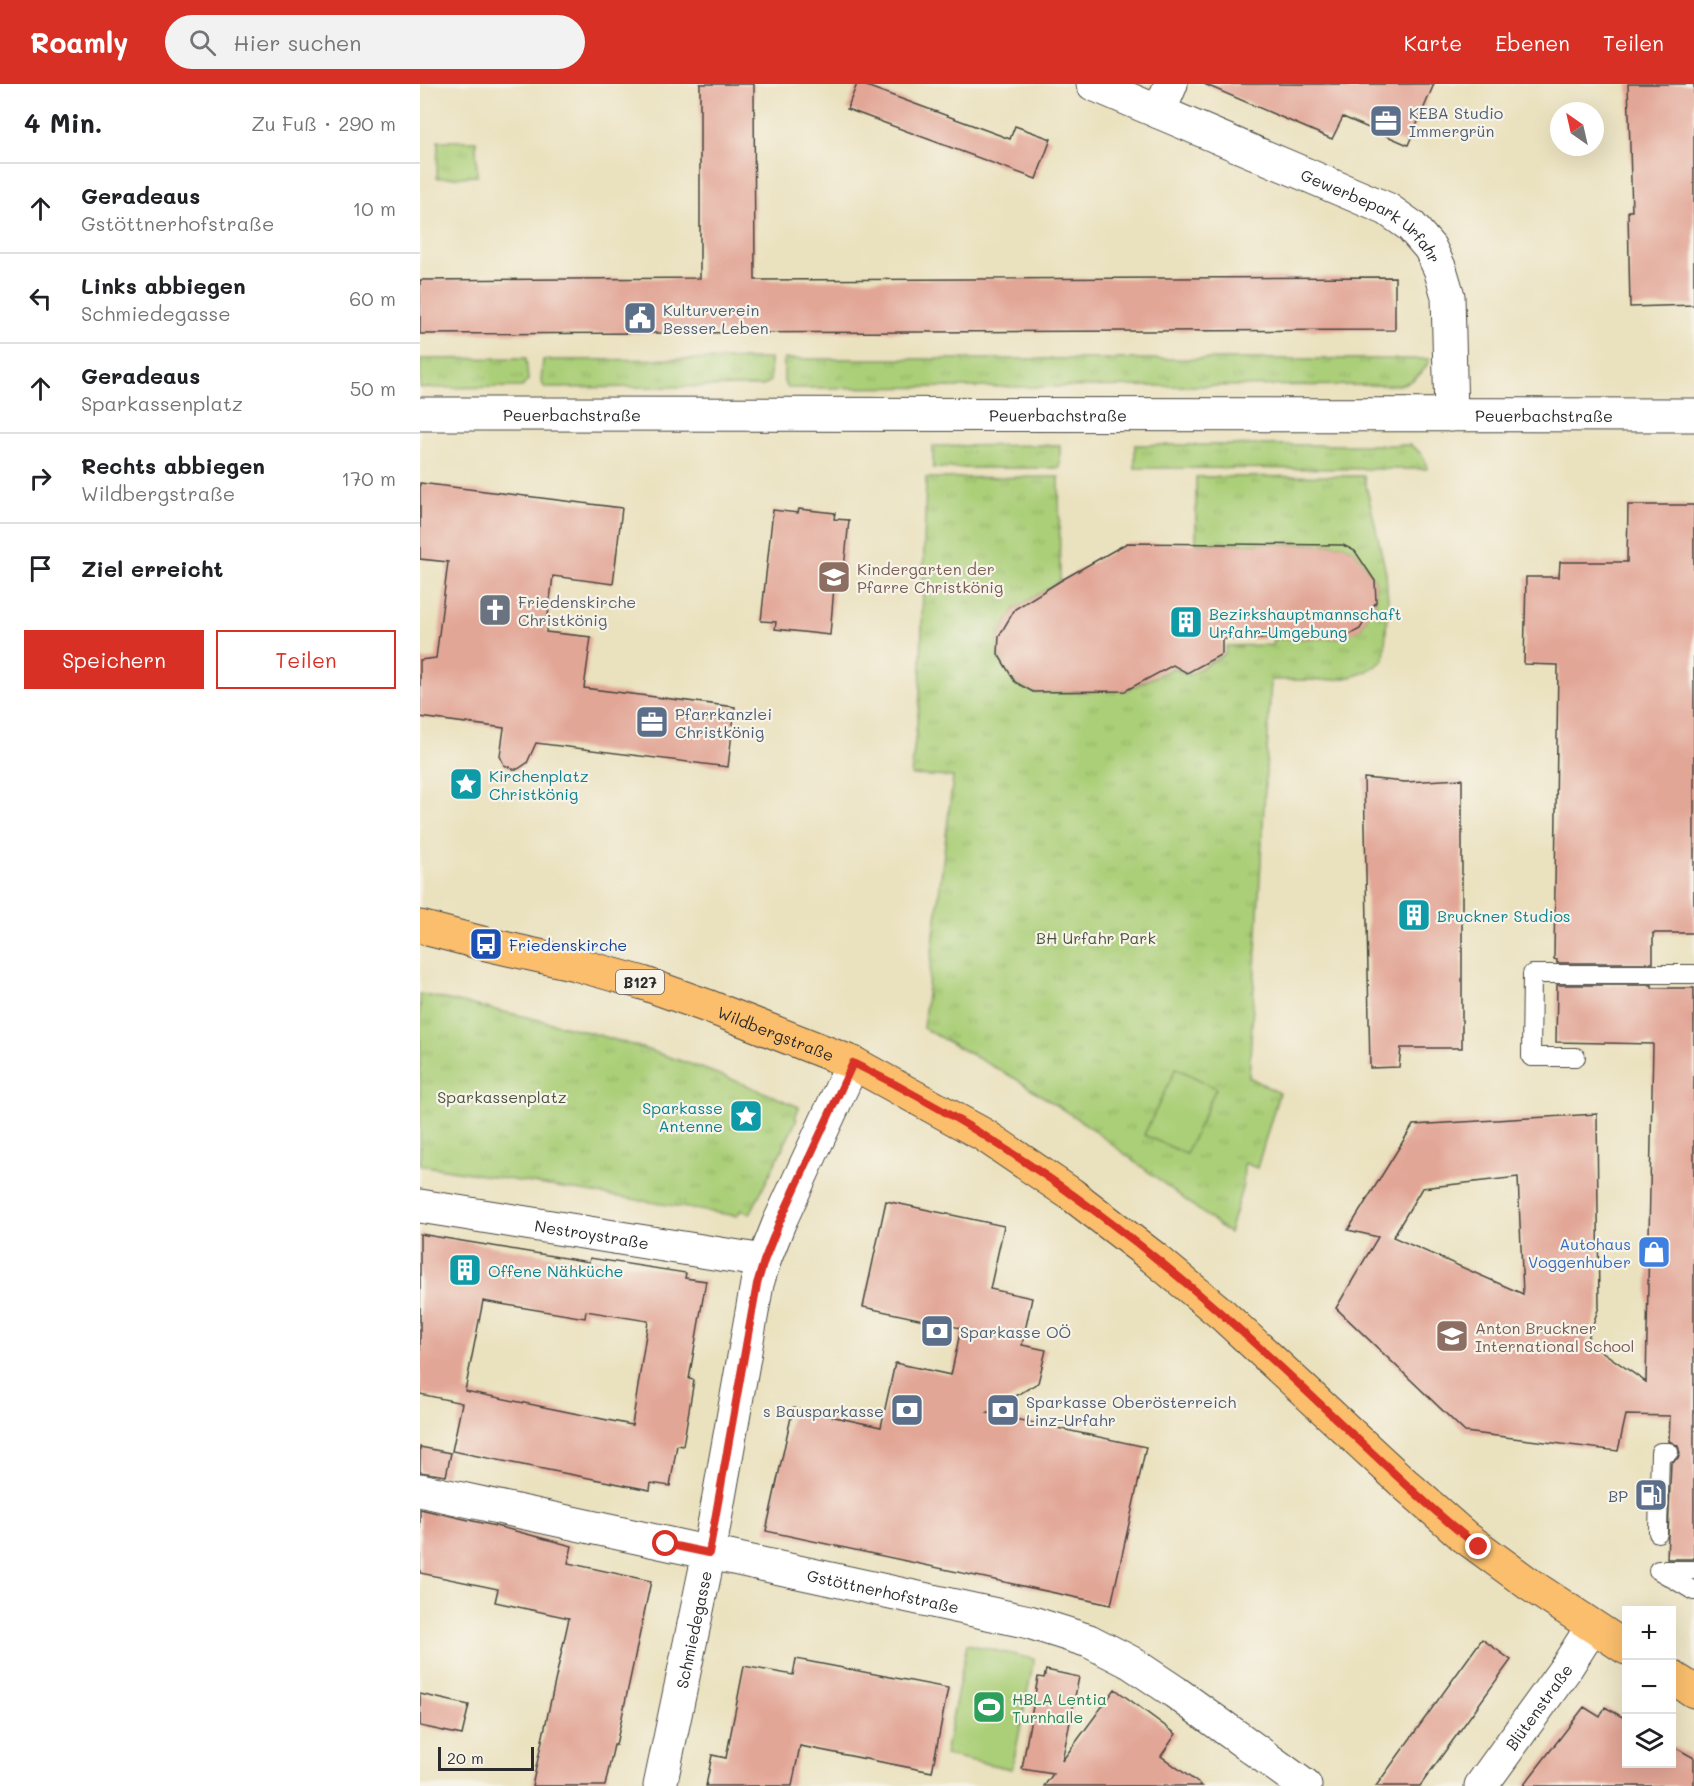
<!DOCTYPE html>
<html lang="de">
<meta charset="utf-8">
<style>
body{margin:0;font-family:Mali,sans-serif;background:#f2f2f2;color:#202124}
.controls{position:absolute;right:18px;bottom:18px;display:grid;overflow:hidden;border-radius:0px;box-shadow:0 6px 24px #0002}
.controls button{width:54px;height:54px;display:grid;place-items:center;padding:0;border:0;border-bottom:2px solid #e0e0e0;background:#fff;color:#202124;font:30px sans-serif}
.compass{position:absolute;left:1130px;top:18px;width:54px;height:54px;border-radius:50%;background:#fff;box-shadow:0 6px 24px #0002;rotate:326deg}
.scale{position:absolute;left:18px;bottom:15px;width:96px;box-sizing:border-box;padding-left:6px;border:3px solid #2b2b2b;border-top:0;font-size:16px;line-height:21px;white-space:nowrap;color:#2b2b2b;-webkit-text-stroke:4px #f7f3e8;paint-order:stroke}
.stop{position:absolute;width:18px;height:18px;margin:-14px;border:4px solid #d93025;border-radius:50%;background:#fff}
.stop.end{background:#d93025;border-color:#fff;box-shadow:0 2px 6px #0008}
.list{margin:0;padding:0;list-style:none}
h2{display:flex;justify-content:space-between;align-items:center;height:78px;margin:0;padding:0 24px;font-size:26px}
h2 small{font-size:20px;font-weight:400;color:#757577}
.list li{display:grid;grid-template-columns:39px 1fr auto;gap:18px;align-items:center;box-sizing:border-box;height:90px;padding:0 24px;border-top:2px solid #e0e0e0}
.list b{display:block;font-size:22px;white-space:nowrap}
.list p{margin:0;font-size:20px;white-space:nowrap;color:#757577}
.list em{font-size:20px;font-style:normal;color:#757577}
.actions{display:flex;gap:12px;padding:18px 24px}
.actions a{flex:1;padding:14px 0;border:2px solid #d93025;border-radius:0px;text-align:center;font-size:21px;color:#d93025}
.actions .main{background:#d93025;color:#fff}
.icon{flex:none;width:33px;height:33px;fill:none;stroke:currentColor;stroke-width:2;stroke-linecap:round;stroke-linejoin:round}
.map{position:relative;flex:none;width:1274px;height:1702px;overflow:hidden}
header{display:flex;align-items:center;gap:36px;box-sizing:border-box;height:84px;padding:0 30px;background:#d93025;color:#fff}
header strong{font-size:28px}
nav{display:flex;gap:33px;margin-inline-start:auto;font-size:21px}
.search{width:420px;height:54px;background:#f2f2f2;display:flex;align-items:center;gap:15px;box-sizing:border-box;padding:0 21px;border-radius:33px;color:#757577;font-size:22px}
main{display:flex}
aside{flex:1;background:#fff}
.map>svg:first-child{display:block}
.grass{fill:url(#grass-tufts);stroke:#6b7d52;stroke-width:1.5}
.garden{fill:#abcf78;stroke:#6b7d52;stroke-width:1.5}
.building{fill:#e2a696;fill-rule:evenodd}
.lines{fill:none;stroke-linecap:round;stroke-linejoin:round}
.lane-casing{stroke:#484641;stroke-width:20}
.street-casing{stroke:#484641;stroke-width:35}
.primary-casing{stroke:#484641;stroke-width:35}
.lane{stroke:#fff;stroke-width:18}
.street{stroke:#fff;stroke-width:33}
.primary{stroke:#fabe6d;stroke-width:33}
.route{stroke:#d93025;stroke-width:8}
.labels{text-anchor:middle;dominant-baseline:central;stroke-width:4.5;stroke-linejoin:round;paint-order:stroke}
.shield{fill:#f7f3e8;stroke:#686764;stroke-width:1.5}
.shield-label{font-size:15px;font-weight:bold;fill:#2b2b2b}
.service-label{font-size:16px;fill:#4e5e75;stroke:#f7f3e8;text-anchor:start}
.street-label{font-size:16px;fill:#2b2b2b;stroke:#f7f3e8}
.education-label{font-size:16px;fill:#785e54;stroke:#f7f3e8;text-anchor:start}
.worship-label{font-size:16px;fill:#5b616d;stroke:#f7f3e8;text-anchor:start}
.culture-label{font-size:16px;fill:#0d838f;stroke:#f7f3e8;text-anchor:start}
.park-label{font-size:16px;fill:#4b543e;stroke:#f7f3e8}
.transit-label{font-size:16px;fill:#164399;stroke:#f7f3e8;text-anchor:start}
.shop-label{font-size:16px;fill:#366cbe;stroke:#f7f3e8;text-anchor:end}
.leisure-label{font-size:16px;fill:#27864d;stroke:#f7f3e8;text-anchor:start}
</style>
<header>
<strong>Roamly</strong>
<div class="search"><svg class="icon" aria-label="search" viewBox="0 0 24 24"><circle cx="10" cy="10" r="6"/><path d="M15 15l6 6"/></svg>Hier suchen</div>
<nav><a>Karte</a><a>Ebenen</a><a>Teilen</a></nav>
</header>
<main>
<aside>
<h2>4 Min.<small>Zu Fuß · 290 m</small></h2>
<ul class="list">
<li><svg class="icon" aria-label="ahead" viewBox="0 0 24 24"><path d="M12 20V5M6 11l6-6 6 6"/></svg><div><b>Geradeaus</b><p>Gstöttnerhofstraße</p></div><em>10 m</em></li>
<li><svg class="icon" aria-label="left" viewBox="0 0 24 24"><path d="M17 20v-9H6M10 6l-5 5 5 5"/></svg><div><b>Links abbiegen</b><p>Schmiedegasse</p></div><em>60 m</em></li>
<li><svg class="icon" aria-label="ahead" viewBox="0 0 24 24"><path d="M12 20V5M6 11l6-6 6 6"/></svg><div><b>Geradeaus</b><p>Sparkassenplatz</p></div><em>50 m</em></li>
<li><svg class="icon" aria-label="right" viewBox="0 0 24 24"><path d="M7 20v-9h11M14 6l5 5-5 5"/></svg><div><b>Rechts abbiegen</b><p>Wildbergstraße</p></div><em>170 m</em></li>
<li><svg class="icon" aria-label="arrive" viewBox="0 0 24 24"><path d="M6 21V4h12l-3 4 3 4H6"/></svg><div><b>Ziel erreicht</b></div></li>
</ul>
<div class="actions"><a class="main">Speichern</a><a>Teilen</a></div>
</aside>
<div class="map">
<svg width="1274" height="1702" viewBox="0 0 1274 1702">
<defs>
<pattern id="grass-tufts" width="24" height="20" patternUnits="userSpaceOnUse" patternTransform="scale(1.5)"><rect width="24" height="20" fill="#abcf78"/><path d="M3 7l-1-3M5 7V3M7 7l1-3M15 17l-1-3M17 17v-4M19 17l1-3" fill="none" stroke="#93b268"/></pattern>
</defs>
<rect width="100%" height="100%" fill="#f7f3e8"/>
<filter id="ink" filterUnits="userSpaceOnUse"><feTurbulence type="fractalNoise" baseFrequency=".0167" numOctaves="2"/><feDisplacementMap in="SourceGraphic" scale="12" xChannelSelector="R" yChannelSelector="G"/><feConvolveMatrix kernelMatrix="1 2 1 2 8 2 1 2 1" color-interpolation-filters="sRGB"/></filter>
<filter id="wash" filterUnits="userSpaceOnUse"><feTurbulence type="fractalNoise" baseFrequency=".008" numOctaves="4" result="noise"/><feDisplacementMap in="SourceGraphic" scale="24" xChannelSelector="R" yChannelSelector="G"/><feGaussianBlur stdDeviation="1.35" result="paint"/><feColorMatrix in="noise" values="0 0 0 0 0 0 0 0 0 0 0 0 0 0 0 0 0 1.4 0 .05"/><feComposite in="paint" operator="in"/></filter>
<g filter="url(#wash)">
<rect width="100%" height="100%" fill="#eae1be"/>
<!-- grass -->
<path class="grass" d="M18 57H56L57 92 17 94Z
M106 274 108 296 102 303 0 304V275Z
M350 275V297L343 302 125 304 121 297 123 276Z
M364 275H1010C1003 290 995 297 979 301L368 304 364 298Z
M640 361V384H513V362Z
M715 361H990C1001 368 1005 373 1007 385L715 384Z
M944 392 966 489 968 518 964 576C930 605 890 594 851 596L829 993 859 1009 837 1084 824 1079 823 1101 809 1149 664 1039 596 995 503 944 533 693 491 691 500 613 506 394 639 393 640 497 595 525 579 552 578 570 595 598 613 608 705 607 753 584 769 591 805 570 806 562 852 561 853 555 919 554 940 545 956 518 955 497 935 467 923 461 776 459V393Z
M0 910C61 923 122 935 182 952 249 971 315 995 379 1023L375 1034 377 1035 330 1130 321 1126 317 1132 0 1081Z"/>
<!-- garden -->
<path class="garden" d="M756 984 796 1004 766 1070 724 1051Z
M547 1560 614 1575 592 1685 525 1671Z"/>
<g id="blocks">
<!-- building -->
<path class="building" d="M280 0H334L335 196 975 193V246L0 250V196L280 194Z
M437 0H441L590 55 595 42 631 55 616 95 427 25Z
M784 0H1014L988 61 923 33 912 55Z
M1208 0H1274V221L1210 223 1208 127H1212Z
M0 399 202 424 193 500 133 492 126 548 171 553 164 604 315 623 308 683 116 659 107 679 98 685H93L84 681 80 672 84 644 0 633V576L16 574 28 478 0 475Z
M1208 421H1274V849H1233V879H1137V876L1134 875 1138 581 1104 580 1106 493H1139L1140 478H1207Z
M379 425 415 429 414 435 429 436 422 504 414 503 410 551 355 545 356 538 341 537 353 426 378 429Z
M707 459 923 461 935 467 955 497 956 518 940 545 929 551 919 554 802 555V570L767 589 753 581 705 607 613 608 595 598 578 570 579 552 595 525 640 497Z
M944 694 985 698 1042 695V964H981L979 983 950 984Z
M1137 901H1232V904H1274V1475H1247L1251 1379 1258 1374 1260 1369 1258 1362 1249 1357 1250 1332 1206 1331 1198 1367 1045 1348 916 1224 958 1153 928 1146 993 1041 1177 1030 1179 1223 1167 1257 1226 1298 1233 960 1136 958ZM1098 1093 1103 1210 973 1153 1002 1104Z
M466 1117 584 1142 570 1205 612 1214 602 1261 626 1266 618 1299 567 1329 726 1363 691 1521 346 1447 373 1324 461 1343 475 1279 531 1291 541 1244 443 1223Z
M0 1150 169 1178 170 1174 266 1189 265 1194 286 1197 269 1295 274 1296 263 1362 257 1361 250 1402 231 1399 230 1406 32 1367 42 1319 0 1310ZM63 1217 165 1234 166 1227 228 1237 212 1341 45 1307Z
M0 1363 31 1369 26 1392 0 1388Z
M0 1425 84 1444 152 1462 148 1479 231 1497 196 1661H194L185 1702H112L149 1534 75 1518 78 1505 0 1489Z
M1062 1555 1091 1576 1000 1702H956Z
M376 1575 528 1604 512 1688 380 1662 372 1702H286L292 1671 306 1674 324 1582 373 1591Z
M626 1586 659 1593 642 1677 695 1605 756 1650 741 1672 782 1702H624L633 1690 602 1685 618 1593 624 1594Z
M0 1610 49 1621 42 1651 0 1642Z
M1164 1623 1180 1633 1185 1623 1206 1635V1680H1251V1661L1274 1674V1702H1103Z"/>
</g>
</g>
<g filter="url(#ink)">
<use href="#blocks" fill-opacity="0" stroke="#484641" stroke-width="1.5"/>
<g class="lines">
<!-- lane casing -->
<g class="lane-casing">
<path id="lane" d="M1156 973H1111L1112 890H1274
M1238 1449 1240 1368H1249
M1274 1486H1238L1274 1507"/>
</g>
<!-- street casing -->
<g class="street-casing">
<g id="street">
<path id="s1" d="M673 0 967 125 991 142 1010 164 1020 185 1028 212 1031 331"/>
<path d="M739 28 751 0"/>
<path id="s2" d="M0 330 1274 331"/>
<path id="s3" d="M0 1122 344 1177"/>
<path id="s4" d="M0 1406 609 1538 669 1557 710 1578 755 1608 885 1702"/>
<path id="s5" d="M240 1702 289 1469 337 1200 344 1177 359 1139 433 979"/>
<path id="s6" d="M1061 1702 1146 1584 1172 1543"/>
</g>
</g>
<!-- primary casing -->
<g class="primary-casing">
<g id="primary">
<path id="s7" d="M0 843 66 860 155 880 223 899 290 923 433 979 564 1051 651 1110 733 1173 803 1231 986 1401 1045 1453 1109 1500 1206 1564"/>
<path d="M1252 1593 1274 1607"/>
</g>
</g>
<!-- lane -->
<use href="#lane" class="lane"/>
<!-- street -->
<use href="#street" class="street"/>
<!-- primary -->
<use href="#primary" class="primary"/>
</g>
</g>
<g class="lines" filter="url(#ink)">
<!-- route -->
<path class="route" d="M246 1460 289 1469 337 1200 344 1177 359 1139 433 979C567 1044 691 1132 803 1231 858 1279 910 1330 963 1379 994 1408 1025 1437 1059 1463"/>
</g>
<!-- icons -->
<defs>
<g id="office-square" transform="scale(1.725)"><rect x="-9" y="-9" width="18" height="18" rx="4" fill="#5c6f8a" stroke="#f7f3e8"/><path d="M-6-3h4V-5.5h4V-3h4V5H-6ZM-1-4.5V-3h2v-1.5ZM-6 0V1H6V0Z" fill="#fff"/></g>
<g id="civic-square" transform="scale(1.725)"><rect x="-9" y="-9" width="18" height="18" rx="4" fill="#5c6f8a" stroke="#f7f3e8"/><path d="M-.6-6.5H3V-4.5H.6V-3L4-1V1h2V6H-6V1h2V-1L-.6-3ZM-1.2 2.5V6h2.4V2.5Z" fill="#fff"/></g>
<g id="school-square" transform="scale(1.725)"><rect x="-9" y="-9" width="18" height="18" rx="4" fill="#8d6e63" stroke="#f7f3e8"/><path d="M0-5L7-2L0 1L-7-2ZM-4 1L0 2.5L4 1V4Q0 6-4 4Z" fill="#fff"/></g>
<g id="church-square" transform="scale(1.725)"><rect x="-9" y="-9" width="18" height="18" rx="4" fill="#6b7280" stroke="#f7f3e8"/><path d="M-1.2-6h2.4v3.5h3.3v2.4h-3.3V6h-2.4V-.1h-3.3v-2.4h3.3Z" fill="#fff"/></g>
<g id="building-square" transform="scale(1.725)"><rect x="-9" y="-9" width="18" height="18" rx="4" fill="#0f9aa8" stroke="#f7f3e8"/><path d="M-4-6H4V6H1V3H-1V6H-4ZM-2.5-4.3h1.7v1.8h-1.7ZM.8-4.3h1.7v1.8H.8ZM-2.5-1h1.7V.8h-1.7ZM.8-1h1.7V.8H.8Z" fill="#fff"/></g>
<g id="sight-square" transform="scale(1.725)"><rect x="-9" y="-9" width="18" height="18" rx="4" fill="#0f9aa8" stroke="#f7f3e8"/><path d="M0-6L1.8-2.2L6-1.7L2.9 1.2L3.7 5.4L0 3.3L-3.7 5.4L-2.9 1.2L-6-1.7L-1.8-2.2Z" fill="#fff"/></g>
<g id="bus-square" transform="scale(1.725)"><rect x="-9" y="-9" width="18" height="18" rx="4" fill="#1a4fb4" stroke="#f7f3e8"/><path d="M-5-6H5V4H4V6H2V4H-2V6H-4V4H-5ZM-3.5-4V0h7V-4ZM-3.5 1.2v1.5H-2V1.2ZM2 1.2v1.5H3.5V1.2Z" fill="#fff"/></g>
<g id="shop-square" transform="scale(1.725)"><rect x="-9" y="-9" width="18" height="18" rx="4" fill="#3f7fe0" stroke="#f7f3e8"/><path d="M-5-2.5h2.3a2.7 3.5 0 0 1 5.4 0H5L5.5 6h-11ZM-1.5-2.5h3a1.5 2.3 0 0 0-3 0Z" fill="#fff"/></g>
<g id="bank-square" transform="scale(1.725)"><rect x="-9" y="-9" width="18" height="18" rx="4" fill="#5c6f8a" stroke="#f7f3e8"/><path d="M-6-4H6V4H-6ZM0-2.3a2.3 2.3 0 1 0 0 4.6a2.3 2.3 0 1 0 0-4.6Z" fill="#fff"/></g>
<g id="fuel-square" transform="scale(1.725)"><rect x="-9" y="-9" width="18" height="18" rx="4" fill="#5c6f8a" stroke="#f7f3e8"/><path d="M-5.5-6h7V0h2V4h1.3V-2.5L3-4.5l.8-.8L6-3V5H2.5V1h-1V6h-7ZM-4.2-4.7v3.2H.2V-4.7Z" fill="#fff"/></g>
<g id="stadium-square" transform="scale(1.725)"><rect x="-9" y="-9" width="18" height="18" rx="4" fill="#2e9e5b" stroke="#f7f3e8"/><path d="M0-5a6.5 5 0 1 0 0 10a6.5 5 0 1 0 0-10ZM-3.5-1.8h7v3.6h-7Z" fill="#fff"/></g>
</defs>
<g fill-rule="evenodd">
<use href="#office-square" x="966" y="37"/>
<use href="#civic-square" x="220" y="234"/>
<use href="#school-square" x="414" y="493"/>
<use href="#church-square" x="75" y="526"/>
<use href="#building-square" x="766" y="538"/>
<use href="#office-square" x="232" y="638"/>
<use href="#sight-square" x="46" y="700"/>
<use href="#building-square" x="994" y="831"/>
<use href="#bus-square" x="66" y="860"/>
<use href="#sight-square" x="326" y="1032"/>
<use href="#shop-square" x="1234" y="1168"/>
<use href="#building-square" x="45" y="1186"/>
<use href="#bank-square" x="517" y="1247"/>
<use href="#school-square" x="1032" y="1252"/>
<use href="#bank-square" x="487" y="1326"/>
<use href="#bank-square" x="583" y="1326"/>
<use href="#fuel-square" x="1231" y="1411"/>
<use href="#stadium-square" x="569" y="1623"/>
</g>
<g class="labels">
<!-- shield labels -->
<rect class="shield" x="196" y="886" width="48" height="24" rx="4.5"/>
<g class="shield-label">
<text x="220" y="898">B127</text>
</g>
<!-- service labels -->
<g class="service-label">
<text x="989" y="28">KEBA Studio<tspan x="989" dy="18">Immergrün</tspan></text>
<text x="243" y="225">Kulturverein<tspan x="243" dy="18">Besser Leben</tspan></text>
<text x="255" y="629">Pfarrkanzlei<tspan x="255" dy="18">Christkönig</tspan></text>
<text x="540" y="1247">Sparkasse OÖ</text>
<text x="606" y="1317">Sparkasse Oberösterreich<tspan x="606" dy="18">Linz-Urfahr</tspan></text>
<text x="464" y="1326" text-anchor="end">s Bausparkasse</text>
<text x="1208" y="1411" text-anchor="end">BP</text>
</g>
<!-- street labels -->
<g class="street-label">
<text stroke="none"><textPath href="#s1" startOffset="310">Gewerbepark Urfahr</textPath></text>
<text stroke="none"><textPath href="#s2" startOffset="152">Peuerbachstraße</textPath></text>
<text stroke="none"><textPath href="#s2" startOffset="638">Peuerbachstraße</textPath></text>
<text stroke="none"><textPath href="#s2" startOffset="1124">Peuerbachstraße</textPath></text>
<text stroke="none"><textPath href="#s7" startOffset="372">Wildbergstraße</textPath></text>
<text stroke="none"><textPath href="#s3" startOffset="174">Nestroystraße</textPath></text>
<text stroke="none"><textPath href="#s4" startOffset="474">Gstöttnerhofstraße</textPath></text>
<text stroke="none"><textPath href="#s5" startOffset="160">Schmiedegasse</textPath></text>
<text stroke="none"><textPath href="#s6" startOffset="98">Blütenstraße</textPath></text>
</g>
<!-- education labels -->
<g class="education-label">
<text x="437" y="484">Kindergarten der<tspan x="437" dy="18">Pfarre Christkönig</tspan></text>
<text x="1055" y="1243">Anton Bruckner<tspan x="1055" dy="18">International School</tspan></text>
</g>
<!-- worship labels -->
<g class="worship-label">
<text x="98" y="517">Friedenskirche<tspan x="98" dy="18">Christkönig</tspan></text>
</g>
<!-- culture labels -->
<g class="culture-label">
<text x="789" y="529">Bezirkshauptmannschaft<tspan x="789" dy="18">Urfahr-Umgebung</tspan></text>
<text x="69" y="691">Kirchenplatz<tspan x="69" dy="18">Christkönig</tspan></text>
<text x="1017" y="831">Bruckner Studios</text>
<text x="303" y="1023" text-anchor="end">Sparkasse<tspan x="303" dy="18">Antenne</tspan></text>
<text x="68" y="1186">Offene Nähküche</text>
</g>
<!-- park labels -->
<g class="park-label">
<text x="676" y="853">BH Urfahr Park</text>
<text x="82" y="1012">Sparkassenplatz</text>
</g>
<!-- transit labels -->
<g class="transit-label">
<text x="89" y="860">Friedenskirche</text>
</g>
<!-- shop labels -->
<g class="shop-label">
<text x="1211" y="1159">Autohaus<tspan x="1211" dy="18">Voggenhuber</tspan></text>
</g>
<!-- leisure labels -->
<g class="leisure-label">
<text x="592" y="1614">HBLA Lentia<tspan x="592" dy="18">Turnhalle</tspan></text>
</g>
</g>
</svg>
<div class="controls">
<button>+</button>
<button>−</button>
<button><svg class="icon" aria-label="layers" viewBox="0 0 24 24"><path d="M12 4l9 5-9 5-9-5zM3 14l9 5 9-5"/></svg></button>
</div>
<svg class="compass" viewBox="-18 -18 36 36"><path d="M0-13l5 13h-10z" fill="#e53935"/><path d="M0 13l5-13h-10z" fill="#757577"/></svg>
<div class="scale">20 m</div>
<div class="stop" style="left:246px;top:1460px"></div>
<div class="stop end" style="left:1059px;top:1463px"></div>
</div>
</main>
